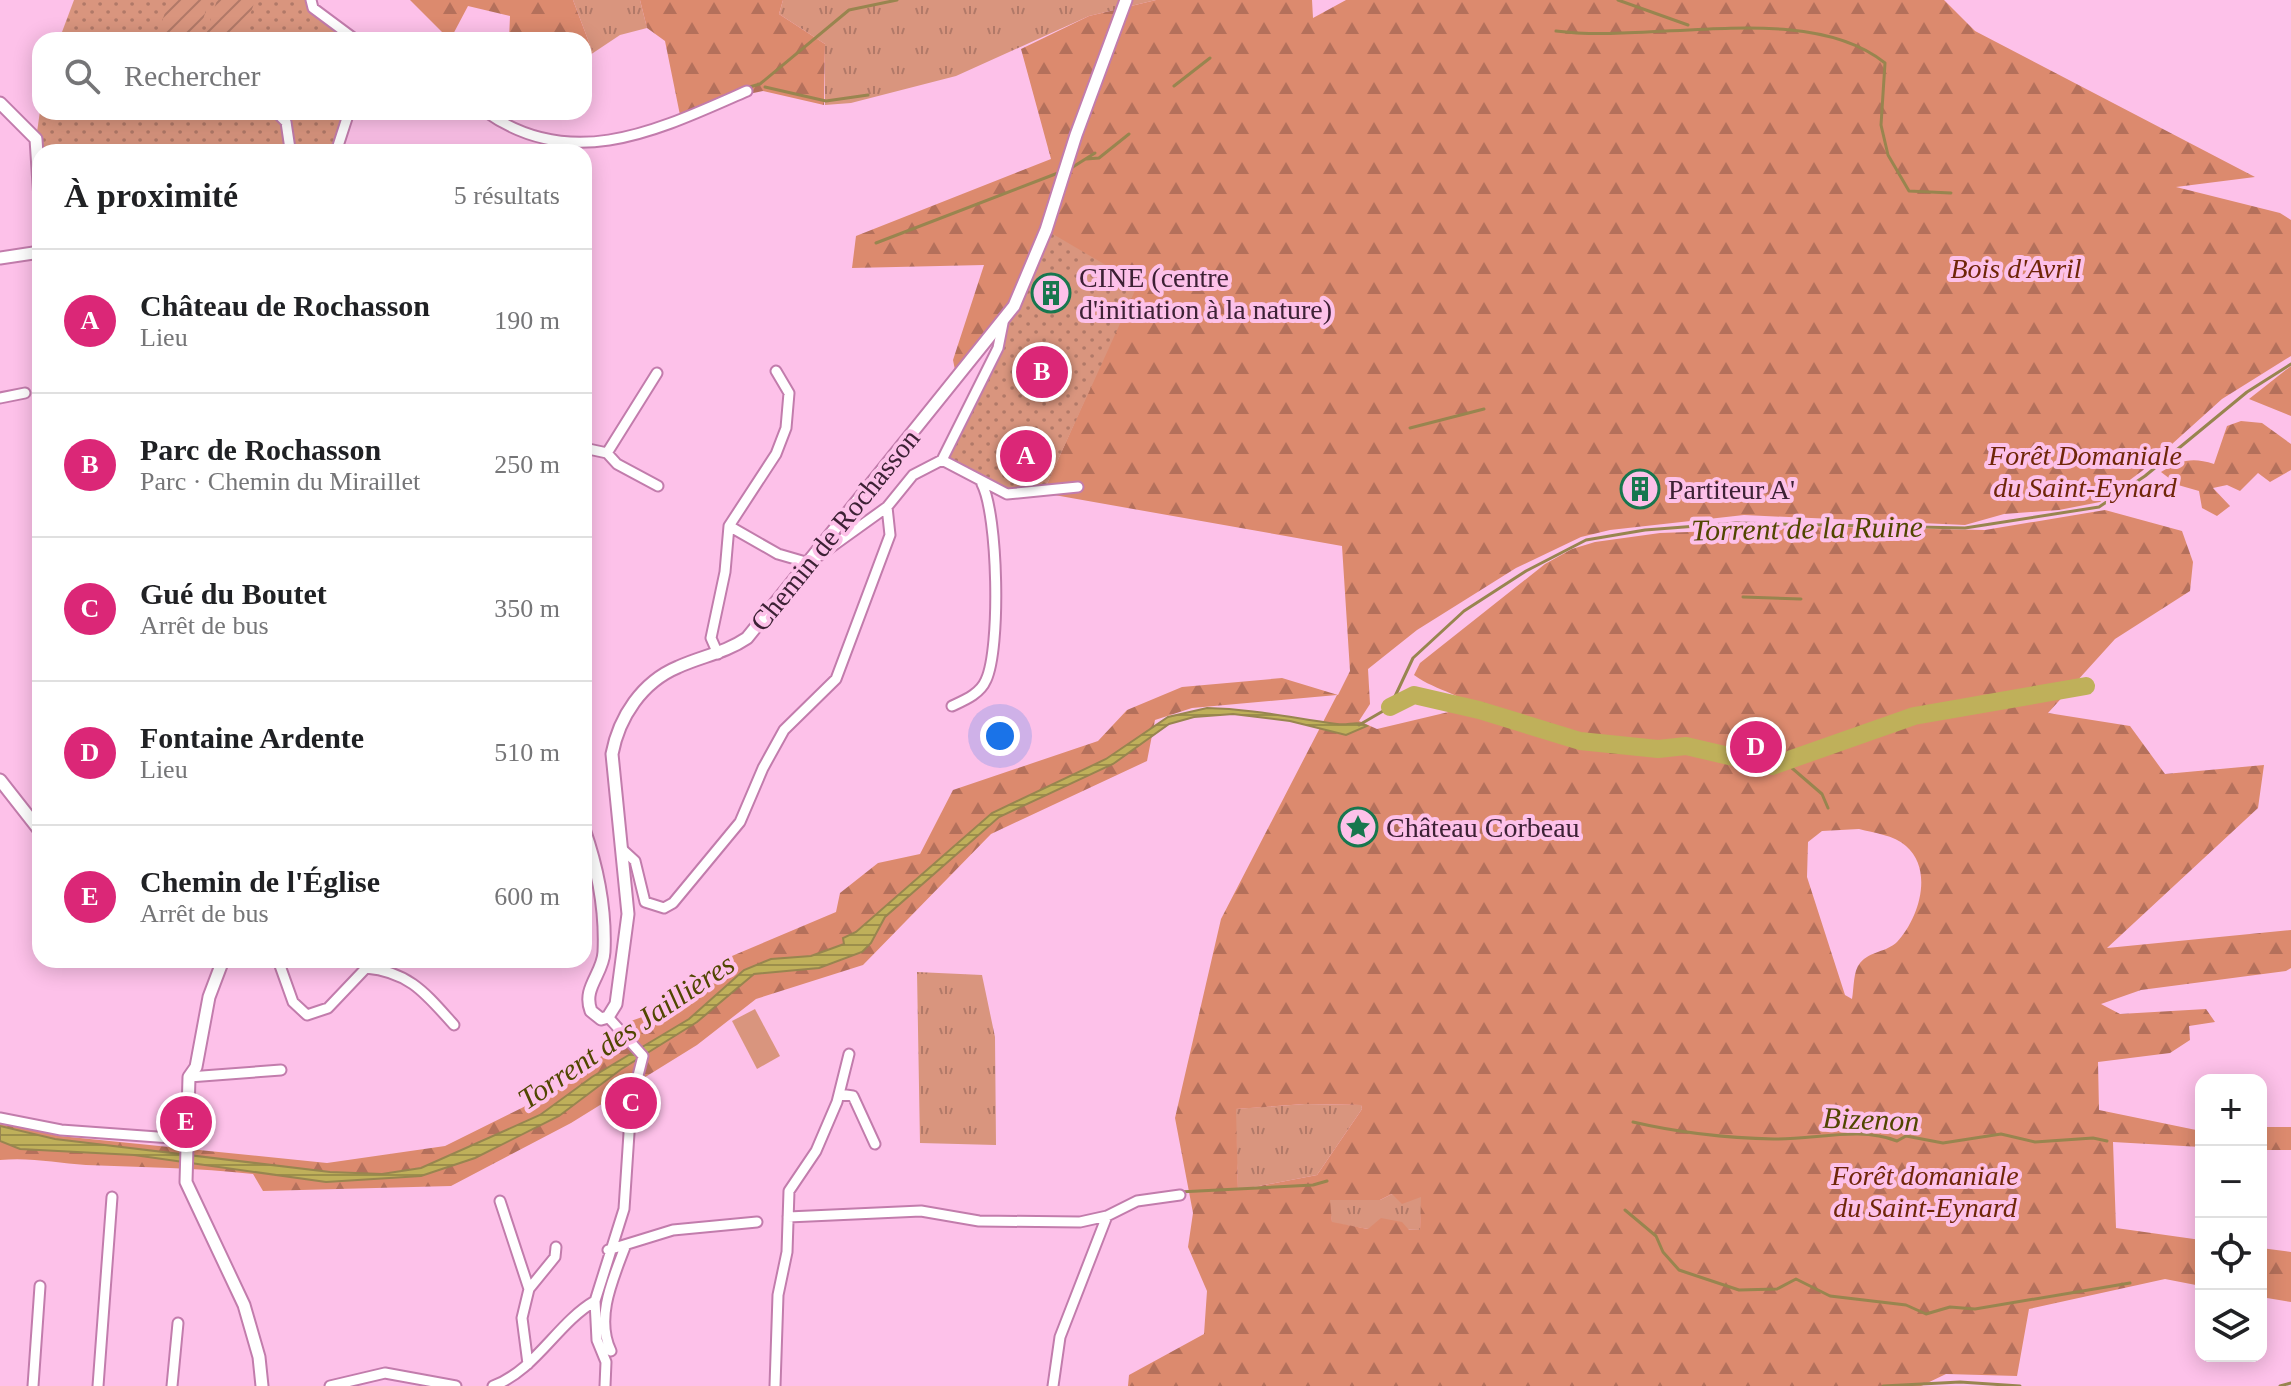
<!DOCTYPE html>
<html lang="fr">
<meta charset="utf-8">
<style>
body{margin:0;font-family:"Times New Roman",serif;background:#f6f6f6;color:#202124}
.controls{position:absolute;right:24px;bottom:24px;display:grid;overflow:hidden;border-radius:16px;box-shadow:0 4px 20px #0003}
.controls button{width:72px;height:72px;display:grid;place-items:center;padding:0;border:0;border-bottom:2px solid #e0e0e0;background:#fff;color:#202124;font:40px sans-serif}
.you{position:absolute;left:1000px;top:736px;width:28px;height:28px;margin:-20px;border:6px solid #fff;border-radius:50%;background:#1a73e8;box-shadow:0 0 0 12px #1a73e833}
.badge{display:grid;place-items:center;width:52px;height:52px;border-radius:50%;background:#db2777;color:#fff;font-size:26px;font-weight:700}
.pin{position:absolute;translate:-50% -50%;border:4px solid #fff;box-shadow:0 2px 8px #0006}
.list{margin:0;padding:0;list-style:none}
h2{display:flex;justify-content:space-between;align-items:center;height:104px;margin:0;padding:0 32px;font-size:34px}
h2 small{font-size:26px;font-weight:400;color:#757577}
.list li{display:grid;grid-template-columns:52px 1fr auto;gap:24px;align-items:center;box-sizing:border-box;height:144px;padding:0 32px;border-top:2px solid #e0e0e0}
.list b{display:block;font-size:30px;white-space:nowrap}
.list p{margin:0;font-size:26px;white-space:nowrap;color:#757577}
.list em{font-size:26px;font-style:normal;color:#757577}
.icon{flex:none;width:44px;height:44px;fill:none;stroke:currentColor;stroke-width:2;stroke-linecap:round;stroke-linejoin:round}
.map{position:relative;flex:none;width:2291px;height:1386px;overflow:hidden}
.search{position:absolute;background:#fff;box-shadow:0 4px 20px #0003;left:32px;top:32px;width:560px;height:88px;display:flex;align-items:center;gap:20px;box-sizing:border-box;padding:0 28px;border-radius:24px;color:#757577;font-size:30px}
.panel{position:absolute;background:#fff;box-shadow:0 4px 20px #0003;left:32px;top:144px;width:560px;height:824px;border-radius:24px}
.map>svg:first-child{display:block}
.grass{fill:url(#grass-tufts)}
.forest{fill:url(#forest-firs);fill-rule:evenodd}
.park{fill:url(#park-dots)}
.garden{fill:url(#garden-furrows)}
.pitch{fill:#d9957e}
.water{fill:url(#water-rules);stroke:#98854f;stroke-width:2}
.lines{fill:none;stroke-linecap:round;stroke-linejoin:round}
.stream{stroke:#98854f;stroke-width:3}
.river{stroke:#bfb05a;stroke-width:18}
.minor-casing{stroke:#c27cac;stroke-width:13}
.tertiary-casing{stroke:#c27cac;stroke-width:15}
.minor{stroke:#fff;stroke-width:9}
.tertiary{stroke:#fff;stroke-width:11}
.labels{text-anchor:middle;dominant-baseline:central;stroke-width:8;stroke-linejoin:round;paint-order:stroke}
.park-label{font-size:28px;font-style:italic;fill:#6f2609;stroke:#fdc1e9}
.poi-label{font-size:28px;fill:#3d2135;stroke:#fdc1e9;text-anchor:start}
.street-label{font-size:28px;fill:#3d2135;stroke:#fdc1e9}
.water-label{font-size:30px;font-style:italic;fill:#514600;stroke:#fdc1e9}
</style>
<div class="map">
<svg width="2291" height="1386" viewBox="0 0 2291 1386">
<defs>
<pattern id="grass-tufts" width="24" height="20" patternUnits="userSpaceOnUse" patternTransform="scale(2)"><rect width="24" height="20" fill="#d9957e"/><path d="M3 7l-1-3M5 7V3M7 7l1-3M15 17l-1-3M17 17v-4M19 17l1-3" fill="none" stroke="#b17968"/></pattern>
<pattern id="forest-firs" width="22" height="20" patternUnits="userSpaceOnUse" patternTransform="scale(2)"><rect width="22" height="20" fill="#dc8a6e"/><path d="M5 1l3.5 6h-7zM16 11l3.5 6h-7z" fill="#b4705b"/></pattern>
<pattern id="park-dots" width="8" height="8" patternUnits="userSpaceOnUse" patternTransform="scale(2)"><rect width="8" height="8" fill="#d9957e"/><path d="M2 2h.1M6 6h.1" fill="none" stroke="#b17968" stroke-width="1.8" stroke-linecap="round"/></pattern>
<pattern id="garden-furrows" width="10" height="10" patternUnits="userSpaceOnUse" patternTransform="scale(2)"><rect width="10" height="10" fill="#d9957e"/><path d="M-1 1l2-2M0 10L10 0M9 11l2-2" fill="none" stroke="#b17968"/></pattern>
<pattern id="water-rules" width="6" height="5" patternUnits="userSpaceOnUse" patternTransform="scale(2)"><rect width="6" height="5" fill="#bfb05a"/><path d="M0 2.5h6" fill="none" stroke="#9c8f4b"/></pattern>
</defs>
<rect width="100%" height="100%" fill="#fdc1e9"/>
<!-- grass -->
<path class="grass" d="M573 0H640L647 28 620 35 593 53Z
M783 0H1156L1089 16 956 76 851 103 825 105V44L779 14Z
M917 972 982 975 995 1037 996 1145 920 1143Z
M1305 1104 1361 1105 1362 1109 1317 1175 1238 1190 1235 1109Z
M1392 1194 1422 1197 1420 1230 1368 1229 1332 1223 1329 1200H1380Z"/>
<!-- forest -->
<path class="forest" d="M410 0H573L593 53 584 58V40H509L510 16 468 6 450 40Z
M640 0H783L779 14 825 44 824 105 763 91 739 96 681 120 665 41 647 28Z
M1156 0H1312L1313 18 1346 0H1944L1975 31 2255 177 2176 187 2280 213 2291 220V356L2222 399 2142 471 2100 502 2059 510 2004 514 1965 525 1744 515 1610 530 1581 537 1516 568 1417 630 1368 669 1370 704 1359 721 1377 729 1457 710 1483 716C1465 693 1437 692 1414 675L1420 663 1545 564 1572 549 1595 542 1660 533 1829 527 1985 530 2105 510 2182 531 2193 562 2190 591 2115 639 2048 713 2130 726 2165 774 2264 765 2258 808 2107 948 2291 930V968L2286 971 2141 990 2101 1004 2120 1014 2206 1009 2215 1022 2189 1026 2190 1040 2170 1053 2098 1062 2099 1110 2201 1131V1147L2113 1142 2116 1228 2201 1240V1286L2165 1279 2029 1309 2017 1376 1946 1374 1921 1386H1128L1129 1375 1204 1334 1207 1291 1188 1247 1193 1213 1175 1118 1221 919 1337 695 1192 708 1155 720 1147 761 991 834 863 965 756 999 697 1045 571 1123 451 1186 263 1191 253 1174C198 1168 142 1167 86 1165 57 1163 30 1157 0 1160V1123L60 1136 327 1163 445 1146 566 1086 605 1053 628 1022 685 1002 713 964 836 912 840 893 878 863 920 854 953 790 1098 741 1127 710 1182 687 1282 678 1338 695 1350 671 1342 546 1043 493 1137 283 1014 307 957 380 953 360 984 265 852 268 856 236 1051 159 1021 49 1089 16ZM1859 829C1874 833 1894 835 1906 846 1934 870 1919 919 1897 942 1887 952 1870 951 1860 963 1853 971 1854 989 1852 999L1845 995 1807 877 1808 842 1822 831ZM1305 1104 1361 1105 1362 1109 1317 1175 1238 1190 1236 1109ZM1392 1194 1402 1204 1421 1197 1420 1230H1409L1402 1222 1381 1218 1368 1229 1332 1222 1330 1200H1380Z
M2291 366V416L2249 399Z
M2241 421 2262 423 2291 444V470L2270 482 2258 473 2240 491 2227 485 2213 488 2230 506 2217 516 2202 508 2199 491 2178 485 2161 472C2181 460 2192 457 2214 464L2227 426Z
M2261 1127H2291V1150H2261Z
M2261 1248 2291 1252V1302L2261 1297Z"/>
<!-- park -->
<path class="park" d="M74 0H311L356 40H59Z
M40 111V112H349L336 152H40L36 139Z
M1046 230 1138 284 1043 493 1017 495 942 460C981 385 1011 307 1046 230Z"/>
<!-- garden -->
<path class="garden" d="M169 0H209L197 40H156Z
M217 0H255L242 40H204Z"/>
<!-- pitch -->
<path class="pitch" d="M755 1009 780 1056 757 1069 732 1021Z"/>
<!-- water -->
<path class="water" d="M1207 708C1253 709 1292 718 1337 724 1349 726 1356 720 1367 726L1346 735 1290 721 1233 714 1194 717 1169 724 1113 764 999 817 885 917 871 943 862 952 819 968 754 974 697 1022 620 1070 559 1116 475 1158 421 1176 326 1182 134 1155 20 1149 0 1141V1126L55 1139 330 1172 382 1174 421 1168 540 1115 592 1077 689 1019 744 970 771 959 811 956 844 944 843 938 856 932 992 813 1106 759 1168 717Z"/>
<g class="lines">
<!-- stream -->
<path class="stream" d="M1618 0 1688 25
M1556 31C1653 44 1807 0 1885 63L1881 125 1888 155 1909 191 1951 193
M1174 86 1210 58
M765 87 826 101 868 95
M746 88 760 84 849 10 897 0
M1086 159 1099 158 1129 134
M1068 170 1095 153
M876 243 1058 173
M1410 428 1484 409
M1743 597 1801 599
M1359 725 1390 707 1413 658 1464 611 1526 571 1586 540 1645 530 1736 523 1965 528 2099 507 2145 476 2247 392 2291 364
M1785 762 1822 794 1828 808
M1633 1122C1680 1133 1726 1138 1774 1139 1815 1140 1859 1126 1897 1141L1906 1136 1943 1143 2001 1134 2035 1142 2093 1138 2107 1141
M1179 1192 1313 1185 1327 1181
M1625 1210 1656 1236 1663 1252 1679 1270 1739 1290 1777 1289 1796 1279 1830 1296 1906 1305 1926 1314 1950 1307 1975 1309 2130 1283
M1883 1386 1960 1382 2020 1386
M2280 1386 2291 1383"/>
<!-- river -->
<path class="river" d="M1390 707 1414 695 1479 710 1580 741 1658 749 1686 746 1772 766 1914 716 2086 686"/>
<!-- minor casing -->
<g class="minor-casing">
<path id="minor" d="M311 0 313 8 356 40
M276 112 286 122 290 149
M486 112C573 174 662 128 747 91
M336 152 349 112
M0 398 25 393
M584 448 607 453 617 464 658 486
M607 453 657 373
M942 460 1007 494 1078 487
M729 526 778 554 809 563 887 507
M718 654 711 638 725 572 729 526 776 454 786 428 789 393 776 371
M952 706C965 700 980 694 986 680 1001 648 998 515 982 484
M623 850 635 861 645 902 664 908 673 903 740 822 763 768 784 730 836 679 890 535 887 507 913 475 942 460 998 348 1003 323
M278 960 293 1002 307 1015 328 1008 366 968C410 972 426 994 454 1025
M189 1077 281 1070
M839 1094 853 1096 875 1144
M0 1118 61 1130 185 1139
M500 1201 529 1289 522 1318 528 1364
M788 1217 921 1211 979 1221 1080 1222 1107 1216 1137 1201 1180 1195
M608 1250 673 1230 757 1222
M529 1289 555 1257 556 1247
M611 1351C595 1318 613 1279 625 1247
M33 1386 40 1286
M98 1386 112 1197
M172 1386 178 1323
M330 1386 385 1373 456 1386
M493 1386C536 1370 557 1323 595 1301
M605 1386 606 1362 597 1340 595 1301 624 1209 631 1103 643 1056 608 1017
M775 1386 778 1295 787 1252 789 1191 816 1151 837 1102 849 1054
M1053 1386 1060 1337 1107 1216"/>
</g>
<!-- tertiary casing -->
<g class="tertiary-casing">
<path id="tertiary" d="M0 103 36 139 40 199
M0 258 40 252
M0 780 40 831
M584 829C598 869 606 909 604 952 603 974 582 988 591 1011L601 1019 608 1017 616 1004 628 914 612 754C619 717 642 682 678 667 702 656 725 653 747 638L1014 306 1046 230 1076 135 1126 0
M223 960 209 997 196 1067 189 1077 186 1182 244 1305 259 1357 262 1386"/>
</g>
<!-- minor -->
<use href="#minor" class="minor"/>
<!-- tertiary -->
<use href="#tertiary" class="tertiary"/>
</g>
<!-- icons -->
<defs>
<g id="building-ring" transform="scale(2)"><circle r="9.5" fill="#fdc1e9" stroke="#17774e" stroke-width="1.5"/><path d="M-4-6H4V6H1V3H-1V6H-4ZM-2.5-4.3h1.7v1.8h-1.7ZM.8-4.3h1.7v1.8H.8ZM-2.5-1h1.7V.8h-1.7ZM.8-1h1.7V.8H.8Z" fill="#17774e"/></g>
<g id="sight-ring" transform="scale(2)"><circle r="9.5" fill="#fdc1e9" stroke="#17774e" stroke-width="1.5"/><path d="M0-6L1.8-2.2L6-1.7L2.9 1.2L3.7 5.4L0 3.3L-3.7 5.4L-2.9 1.2L-6-1.7L-1.8-2.2Z" fill="#17774e"/></g>
</defs>
<g fill-rule="evenodd">
<use href="#building-ring" x="1051" y="293"/>
<use href="#building-ring" x="1640" y="489"/>
<use href="#sight-ring" x="1358" y="827"/>
</g>
<g class="labels">
<!-- park labels -->
<g class="park-label">
<text x="2016" y="268">Bois d'Avril</text>
<text x="2085" y="455">Forêt Domaniale<tspan x="2085" dy="32">du Saint-Eynard</tspan></text>
<text x="1925" y="1175">Forêt domaniale<tspan x="1925" dy="32">du Saint-Eynard</tspan></text>
</g>
<!-- poi labels -->
<g class="poi-label">
<text x="1079" y="277">CINE (centre<tspan x="1079" dy="32">d'initiation à la nature)</tspan></text>
<text x="1668" y="489">Partiteur A'</text>
<text x="1386" y="827">Château Corbeau</text>
</g>
<!-- street labels -->
<g class="street-label">
<text transform="translate(835 530) rotate(-51)">Chemin de Rochasson</text>
</g>
<!-- water labels -->
<g class="water-label">
<text transform="translate(1807 528) rotate(-1)">Torrent de la Ruine</text>
<text transform="translate(626 1031) rotate(-34)">Torrent des Jaillières</text>
<text transform="translate(1871 1119) rotate(2)">Bizenon</text>
</g>
</g>
</svg>
<div class="controls">
<button>+</button>
<button>−</button>
<button><svg class="icon" aria-label="locate" viewBox="0 0 24 24"><circle cx="12" cy="12" r="6"/><path d="M12 2v4M12 18v4M2 12h4M18 12h4"/></svg></button>
<button><svg class="icon" aria-label="layers" viewBox="0 0 24 24"><path d="M12 4l9 5-9 5-9-5zM3 14l9 5 9-5"/></svg></button>
</div>
<div class="you"></div>
<div class="pin badge" style="left:1026px;top:456px">A</div>
<div class="pin badge" style="left:1042px;top:372px">B</div>
<div class="pin badge" style="left:631px;top:1103px">C</div>
<div class="pin badge" style="left:1756px;top:747px">D</div>
<div class="pin badge" style="left:186px;top:1122px">E</div>
<div class="search"><svg class="icon" aria-label="search" viewBox="0 0 24 24"><circle cx="10" cy="10" r="6"/><path d="M15 15l6 6"/></svg>Rechercher</div>
<section class="panel">
<h2>À proximité<small>5 résultats</small></h2>
<ul class="list">
<li><span class="badge">A</span><div><b>Château de Rochasson</b><p>Lieu</p></div><em>190 m</em></li>
<li><span class="badge">B</span><div><b>Parc de Rochasson</b><p>Parc · Chemin du Miraillet</p></div><em>250 m</em></li>
<li><span class="badge">C</span><div><b>Gué du Boutet</b><p>Arrêt de bus</p></div><em>350 m</em></li>
<li><span class="badge">D</span><div><b>Fontaine Ardente</b><p>Lieu</p></div><em>510 m</em></li>
<li><span class="badge">E</span><div><b>Chemin de l'Église</b><p>Arrêt de bus</p></div><em>600 m</em></li>
</ul>
</section>
</div>
